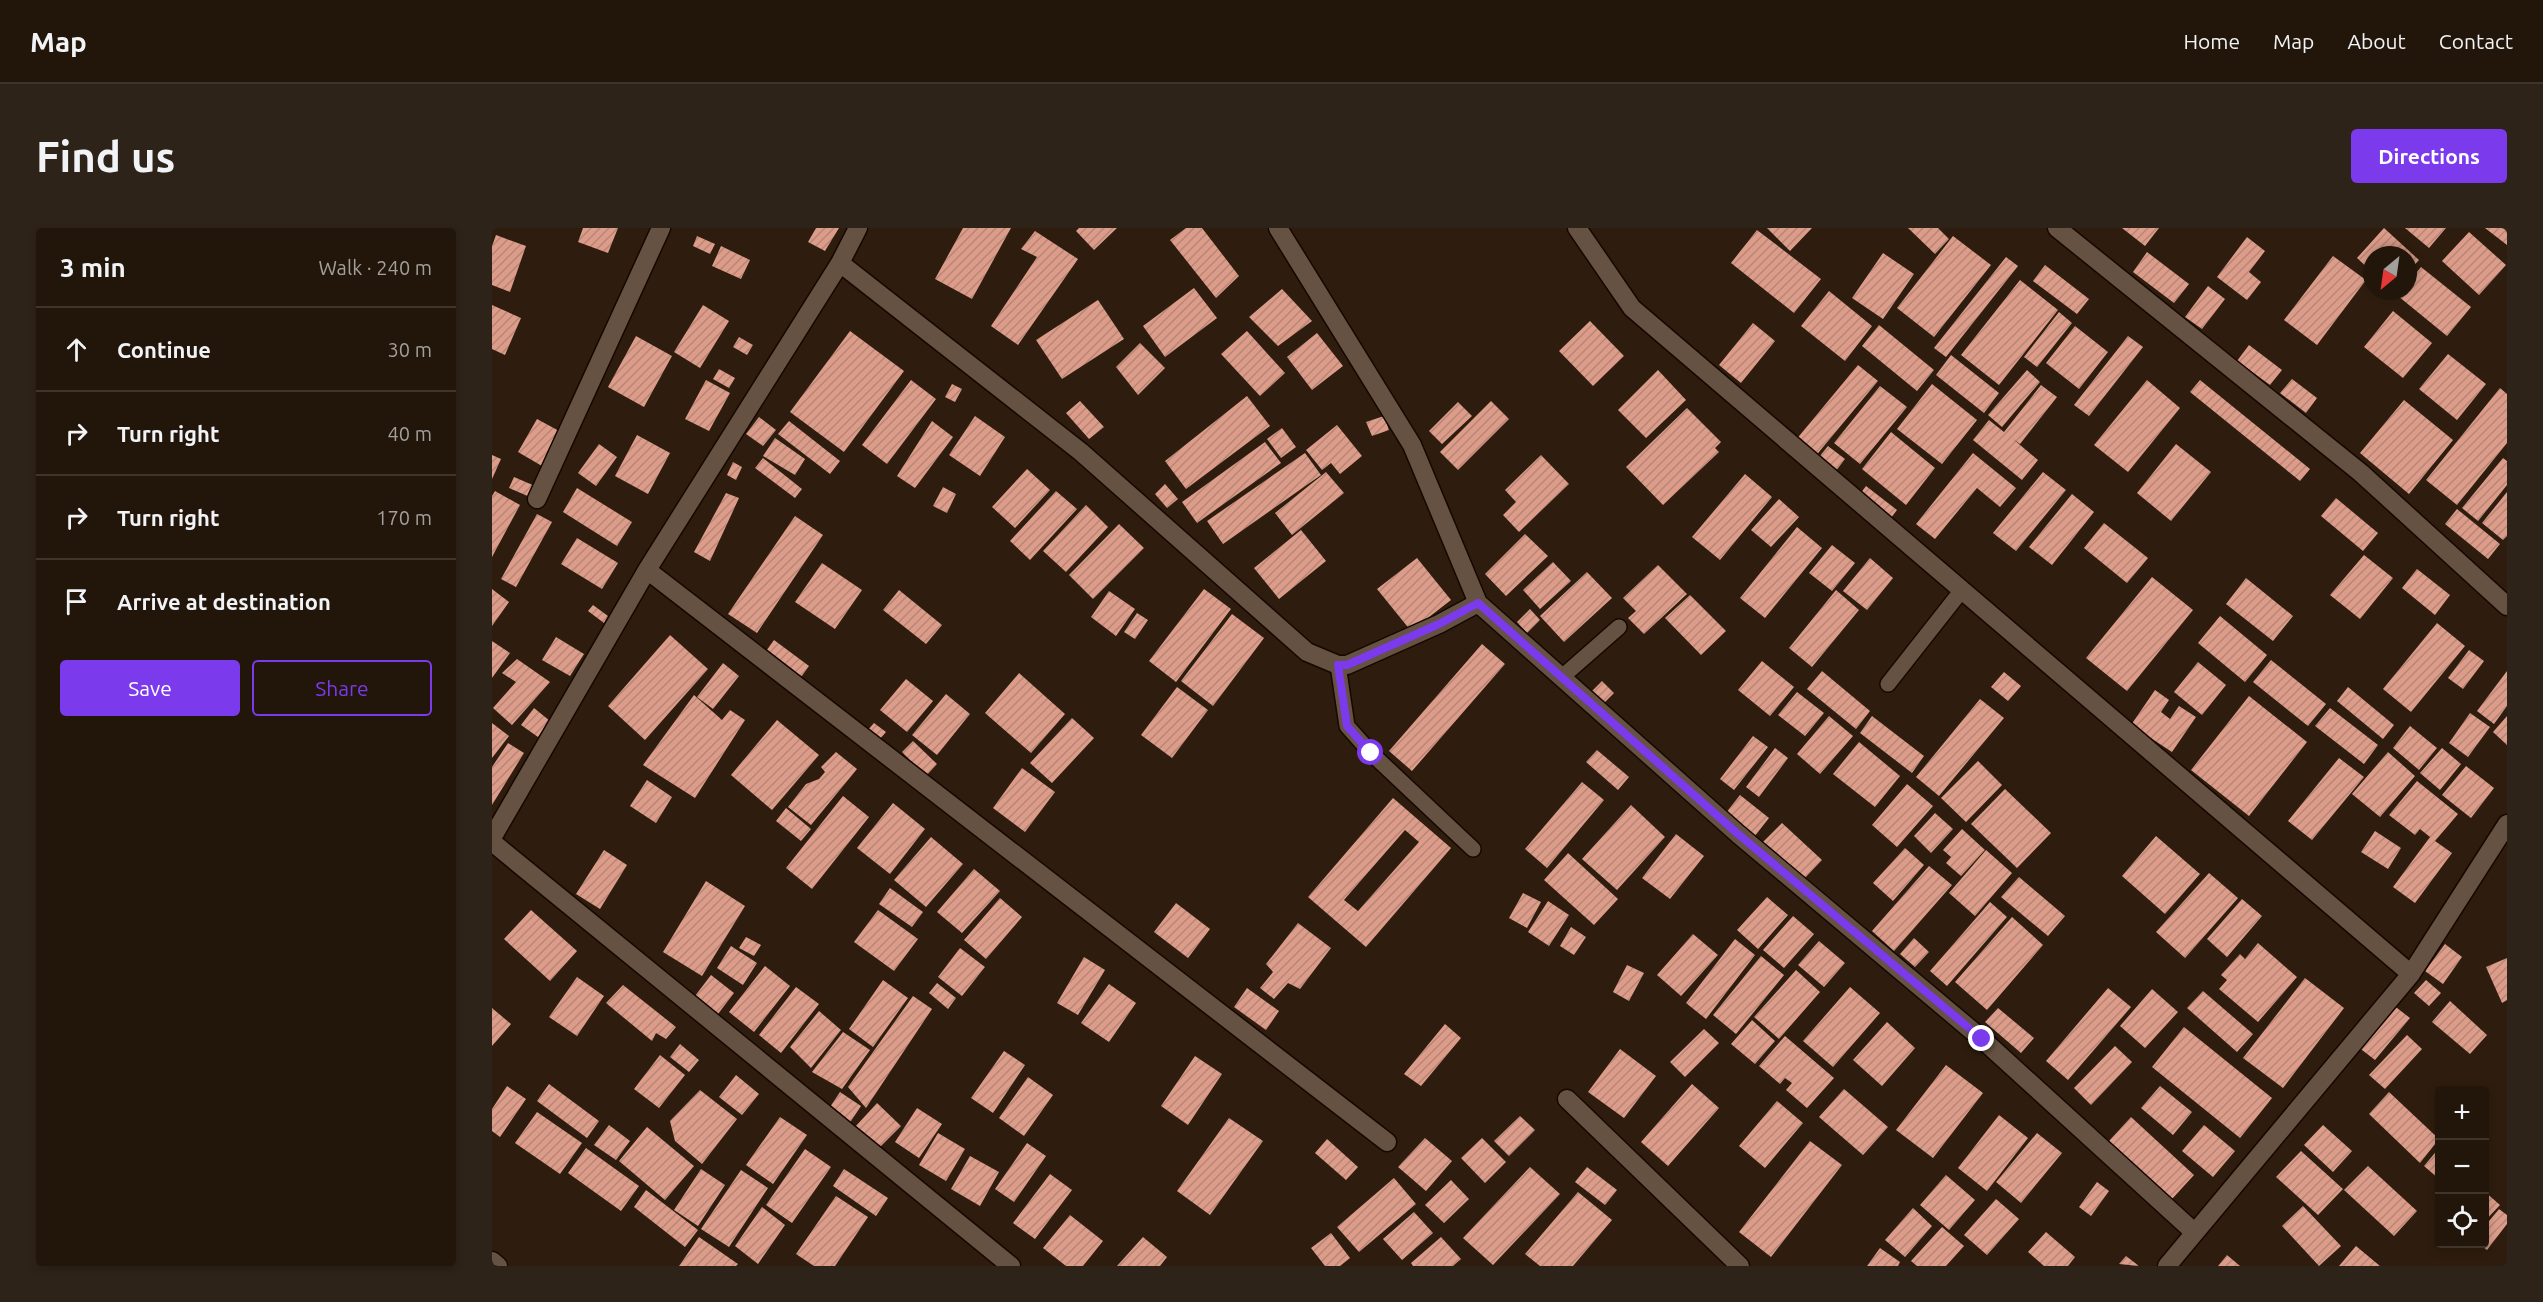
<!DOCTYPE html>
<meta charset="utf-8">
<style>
body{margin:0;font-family:Ubuntu,sans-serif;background:#2e2318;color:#f1f3f6}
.controls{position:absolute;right:18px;bottom:18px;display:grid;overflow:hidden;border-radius:6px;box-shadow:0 3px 9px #0003}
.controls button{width:54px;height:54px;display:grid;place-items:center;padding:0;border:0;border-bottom:2px solid #3f352b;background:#22160a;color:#f1f3f6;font:30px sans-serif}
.compass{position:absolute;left:1871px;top:18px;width:54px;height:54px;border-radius:50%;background:#22160a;box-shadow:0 3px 9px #0003;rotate:209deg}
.stop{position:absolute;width:18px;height:18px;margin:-14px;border:4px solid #7c3aed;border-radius:50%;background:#fff}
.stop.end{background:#7c3aed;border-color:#fff;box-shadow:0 2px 6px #0008}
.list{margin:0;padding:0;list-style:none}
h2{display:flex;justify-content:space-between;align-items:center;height:78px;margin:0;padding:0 24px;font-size:26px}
h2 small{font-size:20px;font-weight:400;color:#a29f9c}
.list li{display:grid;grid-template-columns:39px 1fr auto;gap:18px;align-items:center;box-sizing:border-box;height:84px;padding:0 24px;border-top:2px solid #3f352b}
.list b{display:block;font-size:22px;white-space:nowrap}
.list em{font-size:20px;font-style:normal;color:#a29f9c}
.actions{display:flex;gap:12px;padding:18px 24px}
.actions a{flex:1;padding:14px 0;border:2px solid #7c3aed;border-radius:6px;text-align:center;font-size:21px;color:#7c3aed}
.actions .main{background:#7c3aed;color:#fff}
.icon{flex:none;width:33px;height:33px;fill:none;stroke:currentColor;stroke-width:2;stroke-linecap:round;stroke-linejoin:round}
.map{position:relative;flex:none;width:2015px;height:1038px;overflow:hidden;border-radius:6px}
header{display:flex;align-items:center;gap:36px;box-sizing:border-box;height:84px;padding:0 30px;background:#22160a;border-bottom:2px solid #3f352b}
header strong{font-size:28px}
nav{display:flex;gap:33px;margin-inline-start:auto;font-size:21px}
.intro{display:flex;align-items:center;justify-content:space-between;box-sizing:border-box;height:144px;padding:0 36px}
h1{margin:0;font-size:42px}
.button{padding:15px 27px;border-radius:6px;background:#7c3aed;color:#fff;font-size:21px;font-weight:700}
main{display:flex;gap:36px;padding:0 36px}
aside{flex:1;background:#22160a;border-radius:6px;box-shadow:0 3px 9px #0003}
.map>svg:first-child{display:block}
.building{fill:url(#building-hatch);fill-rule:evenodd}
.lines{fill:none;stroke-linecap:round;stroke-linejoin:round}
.lane-casing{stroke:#160700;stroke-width:18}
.street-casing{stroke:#160700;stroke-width:21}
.lane{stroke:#665242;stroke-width:15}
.street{stroke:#665242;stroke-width:18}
.route{stroke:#7c3aed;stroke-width:8}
</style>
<header>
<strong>Map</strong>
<nav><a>Home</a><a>Map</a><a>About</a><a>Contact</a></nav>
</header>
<div class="intro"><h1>Find us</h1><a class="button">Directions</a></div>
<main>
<aside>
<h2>3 min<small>Walk · 240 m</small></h2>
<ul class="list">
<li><svg class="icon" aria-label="ahead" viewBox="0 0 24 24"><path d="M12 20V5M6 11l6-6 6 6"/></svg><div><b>Continue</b></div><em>30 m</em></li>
<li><svg class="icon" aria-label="right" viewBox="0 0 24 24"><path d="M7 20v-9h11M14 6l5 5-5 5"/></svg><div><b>Turn right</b></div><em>40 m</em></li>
<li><svg class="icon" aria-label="right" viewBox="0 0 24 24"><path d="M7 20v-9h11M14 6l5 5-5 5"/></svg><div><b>Turn right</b></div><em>170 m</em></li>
<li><svg class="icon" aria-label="arrive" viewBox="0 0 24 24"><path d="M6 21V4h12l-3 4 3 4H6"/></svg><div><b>Arrive at destination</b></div></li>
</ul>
<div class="actions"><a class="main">Save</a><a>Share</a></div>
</aside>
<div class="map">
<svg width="2015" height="1038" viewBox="0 0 2015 1038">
<defs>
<pattern id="building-hatch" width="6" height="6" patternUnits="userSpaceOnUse" patternTransform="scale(1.5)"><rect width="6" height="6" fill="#dc9c89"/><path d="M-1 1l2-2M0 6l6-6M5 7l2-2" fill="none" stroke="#b68677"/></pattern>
</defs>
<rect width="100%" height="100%" fill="#2e1d0e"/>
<!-- building -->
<path class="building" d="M91 0H126L116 25 86 14Z
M324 0H347L333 23 316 14Z
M471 0H519L480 71 443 51Z
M587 0H625L602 22 584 3Z
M694 0H710L747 48 724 70 678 12Z
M1275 0H1320L1298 23Z
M1416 0H1446L1457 11 1443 26Z
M1630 0H1667L1653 18Z
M1892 0 1927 32 1916 44V27H1880V44L1865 30Z
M1913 0H1954L1937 20Z
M1993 0H2015V17Z
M1265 2 1329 51 1302 85 1239 35Z
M543 3 586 31 526 117 499 98 545 29 529 21Z
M1977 4 2014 37 1987 67 1950 33Z
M4 7 34 18 18 64 0 57V18Z
M205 8 223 16 218 26 201 18Z
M1461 8 1499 37 1442 109 1405 80Z
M1755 9 1773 23 1757 44 1769 54 1755 72 1725 49Z
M229 18 258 32 249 51 220 38Z
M1655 24 1697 56 1682 75 1641 44Z
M1391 25 1422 46 1391 91 1360 70Z
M1841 28 1874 52 1825 117 1792 92Z
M1514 29 1526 38 1454 129 1442 120Z
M1553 37 1597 71 1585 86 1541 53Z
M1929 39 1979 79 1955 108 1906 68 1910 63H1916V55Z
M1528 52 1566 82 1507 157 1469 127Z
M1716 58 1733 71 1710 101 1693 89Z
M702 60 725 90 673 129 651 98Z
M790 61 820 93 786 118 757 89Z
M1337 63 1380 98 1353 133 1309 98Z
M606 72 632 111 570 151 544 112Z
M0 77 29 90 13 127 0 121Z
M211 77 237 93 208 140 182 124Z
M1901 83 1940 115 1911 150 1872 119Z
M1567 84 1580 95 1545 139 1532 129Z
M1098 93 1132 128 1101 158 1067 123Z
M1261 95 1283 113 1249 155 1227 137Z
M1387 97 1442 142 1425 163 1370 118Z
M1583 98 1616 124 1587 161 1554 135Z
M358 103 412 143 352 224 298 184Z
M755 103 793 145 768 168 729 126Z
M825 105 851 138 820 162 795 129Z
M144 108 180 128 152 179 116 159Z
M1636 108 1651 119 1597 188 1582 177Z
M247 109 261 117 255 127 241 119Z
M648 115 673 140 646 167 624 139Z
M1757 117 1790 142 1778 157 1745 133Z
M1956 126 1994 156 1965 192 1927 161Z
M1459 127 1507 165 1492 185 1444 147Z
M1366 137 1386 153 1322 230 1303 213Z
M227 141 243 150 237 160 221 151Z
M1166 142 1194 172 1154 210 1126 182Z
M1535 142 1548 154 1510 199 1496 187Z
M1800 151 1825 170 1814 185 1788 165Z
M214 152 238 165 217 203 193 191Z
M419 152 444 171 395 236 370 217Z
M1655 152 1688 180 1636 244 1602 217Z
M1708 152 1818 241 1808 253 1698 164Z
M460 156 470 161 463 174 453 169Z
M1440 156 1485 192 1450 236 1405 201Z
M1549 157 1565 169 1528 216 1521 211 1546 232 1530 252 1481 212 1497 192 1512 204Z
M1388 158 1415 179 1368 236 1342 215Z
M2008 160 2015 166V215L1965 277 1934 252Z
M755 168 778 198 694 261 673 233Z
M1912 172 1961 212 1917 266 1868 225Z
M588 173 612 199 597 211 574 185Z
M999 173 1017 191 966 242 948 224Z
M966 174 980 188 950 216 937 203Z
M1195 180 1229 214 1223 220 1227 224 1171 277 1134 239Z
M483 188 513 209 488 248 457 227Z
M892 188 897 202 880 208 874 194Z
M267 189 284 202 271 218 254 206Z
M45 191 69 204 50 238 26 224Z
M297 193 348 233 338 246 286 206Z
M440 193 461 209 423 260 405 248Z
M845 197 870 228 848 246 839 235 830 242 814 222Z
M790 200 804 219 789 230 775 211Z
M1399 204 1443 240 1414 277 1370 241Z
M145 207 178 225 156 266 123 248Z
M283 210 313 231 303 247 271 228Z
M773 214 789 235 705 295 690 274Z
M107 216 125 229 104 258 86 245Z
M1684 216 1719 244 1679 293 1645 265Z
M1336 218 1353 231 1340 248 1323 234Z
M813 225 829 247 731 316 715 293Z
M1481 225 1524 260 1508 279 1485 260 1443 311 1424 296Z
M0 227 9 231 0 251Z
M1049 227 1077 256 1027 304 1011 287 1024 274 1013 262Z
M271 230 310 261 303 270 263 240Z
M2011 230 2015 233V257L1986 293 1970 280Z
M241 234 250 239 244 252 235 247Z
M535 241 558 262 523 300 500 279Z
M834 244 852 265 800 307 783 285Z
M1551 244 1574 262 1524 323 1501 305Z
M1253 246 1280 269 1228 332 1200 309Z
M22 249 43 258 38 269 17 260Z
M673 256 686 271 675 280 663 266Z
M1374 258 1405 282 1395 295 1365 270Z
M451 259 464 266 455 285 441 278Z
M85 260 140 294 125 318 71 284Z
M3 263 28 277 0 329V268Z
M564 263 585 281 538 332 518 313Z
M2015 264V308L2011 312 1990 295Z
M234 265 247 270 218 333 202 324Z
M1580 266 1602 284 1560 337 1537 319Z
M1844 270 1886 305 1871 323 1829 288Z
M1287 271 1307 289 1279 319 1259 302Z
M594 277 616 299 574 344 551 323Z
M1965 281 2008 316 1996 331 1953 296Z
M45 286 60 294 24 359 9 351Z
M303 288 331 307 265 405 236 386Z
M1612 295 1656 330 1635 355 1592 320Z
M627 296 652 320 601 371 577 347Z
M1305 299 1330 320 1273 390 1248 370Z
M809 302 834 333 787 371 762 340Z
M1033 306 1056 328 1014 368 993 346Z
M85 310 126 335 110 361 69 336Z
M1340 317 1363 335 1340 363 1317 345Z
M1872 327 1901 350 1868 391 1838 367Z
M925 330 959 372 919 403 885 361Z
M1378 330 1401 350 1375 382 1351 363Z
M1061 334 1079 353 1048 381 1031 362Z
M330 335 370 362 343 401 303 374Z
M1166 337 1195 366 1152 406 1136 390 1144 383 1131 370Z
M1925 341 1958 367 1943 387 1910 360Z
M1095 344 1120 370 1072 414 1048 388Z
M1660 349 1701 382 1635 463 1594 430Z
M1754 350 1801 388 1781 413 1734 376Z
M0 361 17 374 0 398Z
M712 361 739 381 684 454 657 433Z
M407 362 450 397 434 416 391 382Z
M1344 362 1367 382 1320 439 1297 420Z
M617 363 643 381 624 408 599 389Z
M1198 367 1234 403 1209 427 1173 390Z
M101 377 116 388 112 395 96 383Z
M1038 381 1048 392 1035 405 1025 394Z
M645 385 656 392 643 411 632 404Z
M740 386 772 410 721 478 689 453Z
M1728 388 1775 427 1753 454 1706 415Z
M1945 395 1973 418 1919 484 1891 461Z
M178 407 216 441 153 512 116 478Z
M64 409 92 426 78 448 50 432Z
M282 412 317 438 307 452 272 426Z
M0 413 18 425 0 450Z
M990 416 1013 436 920 543 897 523Z
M1977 422 1992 433 1971 461 1956 450Z
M25 431 58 454 20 497 1 480 24 454 10 445Z
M1779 432 1834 476 1816 498 1761 454Z
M1270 433 1302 459 1278 488 1246 462Z
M1706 434 1734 457 1710 487 1682 464Z
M231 435 247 448 221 481 205 469Z
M1330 443 1378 483 1364 501 1315 461Z
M2015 443V478L2002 496 1985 483Z
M1512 444 1529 458 1516 473 1499 459Z
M527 445 573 486 539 525 493 485Z
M414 451 441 473 415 504 388 482Z
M1110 453 1122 465 1112 475 1100 463Z
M685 459 716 482 680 530 649 507Z
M1856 459 1902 497 1891 511 1845 473Z
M1663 462 1677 472 1669 484 1678 491 1687 478 1704 489 1680 524 1639 497Z
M1305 464 1332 485 1313 508 1286 487Z
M454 466 478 486 445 527 420 507Z
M202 467 230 492 238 482 253 492 203 570 151 537Z
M1757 468 1815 514 1757 588 1699 542Z
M1488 471 1512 490 1447 568 1424 549Z
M42 480 58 493 46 509 29 497Z
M1838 480 1886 517 1872 536 1823 498Z
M1978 485 1998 499 1976 529 1957 515Z
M1337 488 1361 508 1328 546 1305 526Z
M1380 488 1432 528 1420 545 1368 505Z
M2015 488V517L2001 504Z
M580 490 602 510 560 555 538 535Z
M285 492 327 527 280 582 239 547Z
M0 495 17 508 0 530Z
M382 495 394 504 387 512 375 503Z
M1918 498 1945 520 1927 542 1901 520Z
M1261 508 1276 519 1242 562 1228 551Z
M421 513 445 536 434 548 410 524Z
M1367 514 1408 548 1383 579 1341 546Z
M16 515 32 525 0 577V539Z
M1283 520 1296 530 1267 569 1254 559Z
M1950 520 1969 536 1948 562 1928 545Z
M1105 522 1137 549 1126 562 1094 534Z
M344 524 365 541 319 597 296 579 314 556 327 551 333 544 329 539Z
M1896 524 1923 548 1888 589 1860 566Z
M1847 530 1872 549 1820 612 1796 593Z
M1486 533 1510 557 1474 594 1449 570Z
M1974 538 2002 560 1979 590 1950 567Z
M530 540 563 564 533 604 501 580Z
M155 552 180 569 164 595 138 578Z
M1925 553 1966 586 1943 613 1960 625 1923 675 1901 659 1938 609 1928 601 1923 607 1897 587Z
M1090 554 1112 572 1055 640 1033 621Z
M1415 556 1441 578 1405 619 1380 597Z
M1513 561 1559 605 1525 640 1479 596Z
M1248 567 1277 590 1262 609 1233 586Z
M351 568 377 589 320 661 294 640Z
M901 570 959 620 874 719 816 669ZM913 602 927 614 866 683 852 672Z
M401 575 433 601 398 646 365 620Z
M1139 577 1173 609 1125 662 1090 631Z
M294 580 319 601 309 613 284 593Z
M1443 585 1461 601 1439 625 1422 608Z
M1290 595 1330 632 1311 652 1270 615Z
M1470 601 1493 622 1469 648 1454 635 1459 629 1451 622Z
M1883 603 1909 620 1896 641 1869 624Z
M1184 606 1212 628 1178 671 1150 650Z
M1664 608 1708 646 1673 686 1630 648Z
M439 609 471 636 434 679 402 652Z
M1413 620 1432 637 1401 673 1381 655Z
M112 622 135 637 108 681 84 666Z
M1494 622 1520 645 1483 688 1457 665Z
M1076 625 1126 671 1102 697 1052 652Z
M1437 638 1460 657 1402 723 1380 703Z
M482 641 508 663 470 705 445 684Z
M1717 645 1746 670 1693 730 1664 704Z
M1527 649 1573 688 1556 708 1509 669Z
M214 653 253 678 210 748 171 724Z
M398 660 431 684 420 699 387 676Z
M1031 665 1049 674 1035 700 1017 690Z
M1275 669 1296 687 1266 721 1245 702Z
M508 670 530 689 494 731 472 712Z
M1750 671 1770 688 1735 729 1715 711Z
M1056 673 1077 687 1057 718 1036 704Z
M1498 674 1515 689 1455 758 1438 743Z
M684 675 718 701 696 730 662 704Z
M39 682 85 723 58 753 12 711Z
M386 682 426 711 402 743 362 714Z
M1301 688 1322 706 1292 740 1271 722Z
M1520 689 1551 717 1495 782 1463 754Z
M806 695 839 720 808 761 796 755 782 771 768 760 781 744 774 736Z
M1079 699 1094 709 1082 727 1068 718Z
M1201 706 1226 727 1189 768 1165 747Z
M254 709 269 717 262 728 247 720Z
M1422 710 1437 724 1423 739 1408 726Z
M1243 711 1263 727 1214 791 1194 775Z
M1327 713 1353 735 1332 759 1306 737Z
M1766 715 1805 749 1766 794 1727 761 1735 752 1729 747 1748 726 1753 731Z
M1953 716 1970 729 1951 756 1933 743Z
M239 718 265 735 251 757 225 740Z
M468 720 493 739 470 768 446 749Z
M1269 728 1292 747 1244 806 1221 787Z
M592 729 613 742 586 787 565 775Z
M2015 730V772L2010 775 1994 739Z
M1135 737 1152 745 1137 773 1121 764Z
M273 738 298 758 262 804 237 784Z
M1304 742 1328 764 1287 811 1262 789Z
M219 747 242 765 226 786 203 768Z
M85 749 112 768 85 808 57 789Z
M1813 750 1852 780 1791 860 1751 830Z
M391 752 416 770 381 819 357 801Z
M1934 752 1949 765 1937 778 1922 765Z
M445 755 464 770 456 781 437 765Z
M617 756 644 775 617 814 589 795Z
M131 757 184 799 174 811 164 805 160 813 114 775Z
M304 759 327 776 289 825 267 807Z
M1358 759 1388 785 1341 839 1311 813Z
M755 760 787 783 774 802 742 779Z
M1616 760 1639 779 1576 852 1554 833Z
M1660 761 1686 784 1653 820 1628 798Z
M1711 763 1761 806 1745 824 1695 780Z
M421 768 440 781 374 880 356 859Z
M1896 773 1918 790 1883 832 1861 815Z
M1958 773 1995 807 1978 826 1940 794Z
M0 780 19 796 0 818Z
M1506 780 1542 810 1529 825 1493 794Z
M327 783 349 802 319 840 298 819Z
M1260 792 1283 813 1263 836 1239 816Z
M1395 794 1423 820 1390 858 1361 832Z
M953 796 969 810 929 858 912 846Z
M1692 799 1780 870 1748 910 1660 839Z
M1212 801 1227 815 1193 849 1178 834Z
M351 804 378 822 350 861 320 844Z
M1915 807 1930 821 1893 861 1877 847Z
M1293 808 1342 850 1315 880 1294 862 1300 855 1293 850 1288 856 1267 838Z
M188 816 207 832 197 844 178 829Z
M1623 818 1640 834 1599 877 1582 860Z
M1128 821 1164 848 1132 890 1096 864Z
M512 823 533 837 501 885 479 870Z
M168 827 193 847 167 880 142 861Z
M703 828 730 846 696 897 669 878Z
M1454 837 1491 865 1441 930 1404 902Z
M244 847 267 866 250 887 227 869Z
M536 849 561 867 532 908 507 890Z
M57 856 107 893 95 910 45 873Z
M1200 856 1227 880 1176 938 1149 914Z
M15 858 34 871 8 909 0 903V881Z
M1668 858 1700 884 1681 907 1649 880Z
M1352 861 1396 899 1371 927 1327 889Z
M208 862 245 891 210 936 183 913 178 893Z
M348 864 369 878 357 896 336 882Z
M1897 864 1947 911 1928 935 1877 886Z
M1285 873 1311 895 1273 940 1247 918Z
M385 875 409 898 386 921 363 899Z
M425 880 450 896 427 930 403 914Z
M45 884 90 915 68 946 23 915Z
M1507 887 1536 910 1495 963 1466 940Z
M1028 888 1043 902 1017 928 1002 913Z
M288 889 315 907 281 956 254 937Z
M1639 889 1702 947 1680 971 1617 913Z
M737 890 771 913 718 987 685 963Z
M117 897 138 913 124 932 102 917Z
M1712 897 1743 923 1721 949 1690 923Z
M1831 897 1860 923 1841 944 1812 917Z
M155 899 202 938 173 972 127 933Z
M446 905 473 921 454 953 427 937Z
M1545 905 1570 925 1529 975 1504 954Z
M933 910 960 933 934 963 906 939Z
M990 910 1014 934 993 955 969 930Z
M835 911 866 939 854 952 823 925Z
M1318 913 1350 937 1279 1029 1247 1004Z
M535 915 554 928 522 974 503 961Z
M94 920 147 958 129 983 76 945Z
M1947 920V951L1932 938Z
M313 921 339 939 300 995 274 977Z
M1809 923 1851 961 1826 987 1784 949Z
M478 928 507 944 488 978 459 961Z
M1876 938 1925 983 1902 1008 1852 962Z
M1038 939 1068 966 1001 1037 971 1010Z
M1095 939 1125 962 1113 977 1083 954Z
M209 941 233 957 206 998 182 982Z
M352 941 396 970 384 988 341 958Z
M249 942 276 960 237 1019 209 1001Z
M558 946 580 962 543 1011 521 995Z
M1454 947 1483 972 1457 1002 1428 977Z
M902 950 924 976 867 1024 845 999Z
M959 952 977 971 952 995 933 977Z
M1605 954 1617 963 1599 988 1587 979Z
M154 962 206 1002 193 1019 142 979Z
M1992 963 2008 977 1992 994Z
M1086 964 1120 992 1081 1038H1048L1033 1026Z
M344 968 376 989 343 1038H322L304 1026Z
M1504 971 1527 991 1495 1027 1472 1007Z
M1811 978 1849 1018 1827 1038 1790 998Z
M270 979 293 997 266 1036 243 1018Z
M1421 980 1440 998 1413 1029 1393 1012Z
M2007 981 2015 987V996L1995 1022 1987 1016H1992V999Z
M922 984 941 1005 910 1032 891 1011Z
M578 987 611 1013 591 1038H574L551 1020Z
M1450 999 1472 1018 1454 1038H1425L1419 1033Z
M1554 1004 1583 1029 1576 1038H1552L1536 1024Z
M839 1005 858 1030 848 1038H833L819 1020Z
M207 1009 246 1036 244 1038H187Z
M651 1009 675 1029 668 1038H625Z
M949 1009 969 1031 961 1038H921L919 1035Z
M1864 1018 1888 1038H1847Z
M1388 1020 1408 1034 1406 1038H1375Z
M1735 1027 1748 1038H1726Z
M1634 1028 1647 1038 1627 1036Z"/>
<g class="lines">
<!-- lane casing -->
<g class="lane-casing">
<path id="lane" d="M846 437 855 498 879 525 981 621
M1070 449 1127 399
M1396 456 1470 362"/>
</g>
<!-- street casing -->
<g class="street-casing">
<path id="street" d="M786 0 920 217 986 375 1246 606 1490 811 1702 1004
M1085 0 1140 80 1919 746
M1565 0 1869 245 2015 378
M348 35 589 224 815 424 846 437H855L947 396 986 375
M45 271 169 0
M155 342 895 914
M0 610 155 342 348 35 366 0
M0 614 519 1038
M1075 871 1248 1038
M0 1033 6 1038
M1675 1038 1919 746 2015 596"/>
</g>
<!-- lane -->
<use href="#lane" class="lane"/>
<!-- street -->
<use href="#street" class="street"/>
</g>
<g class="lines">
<!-- route -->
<path class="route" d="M879 525 855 498 846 437H855L947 396 986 375 1246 606 1490 811"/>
</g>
</svg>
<div class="controls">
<button>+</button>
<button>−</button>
<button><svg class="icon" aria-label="locate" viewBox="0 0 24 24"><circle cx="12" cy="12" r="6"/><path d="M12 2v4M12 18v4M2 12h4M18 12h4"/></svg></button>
</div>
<svg class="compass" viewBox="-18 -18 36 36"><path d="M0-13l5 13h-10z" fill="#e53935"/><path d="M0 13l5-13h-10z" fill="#a29f9c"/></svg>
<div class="stop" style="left:879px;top:525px"></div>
<div class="stop end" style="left:1490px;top:811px"></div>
</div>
</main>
